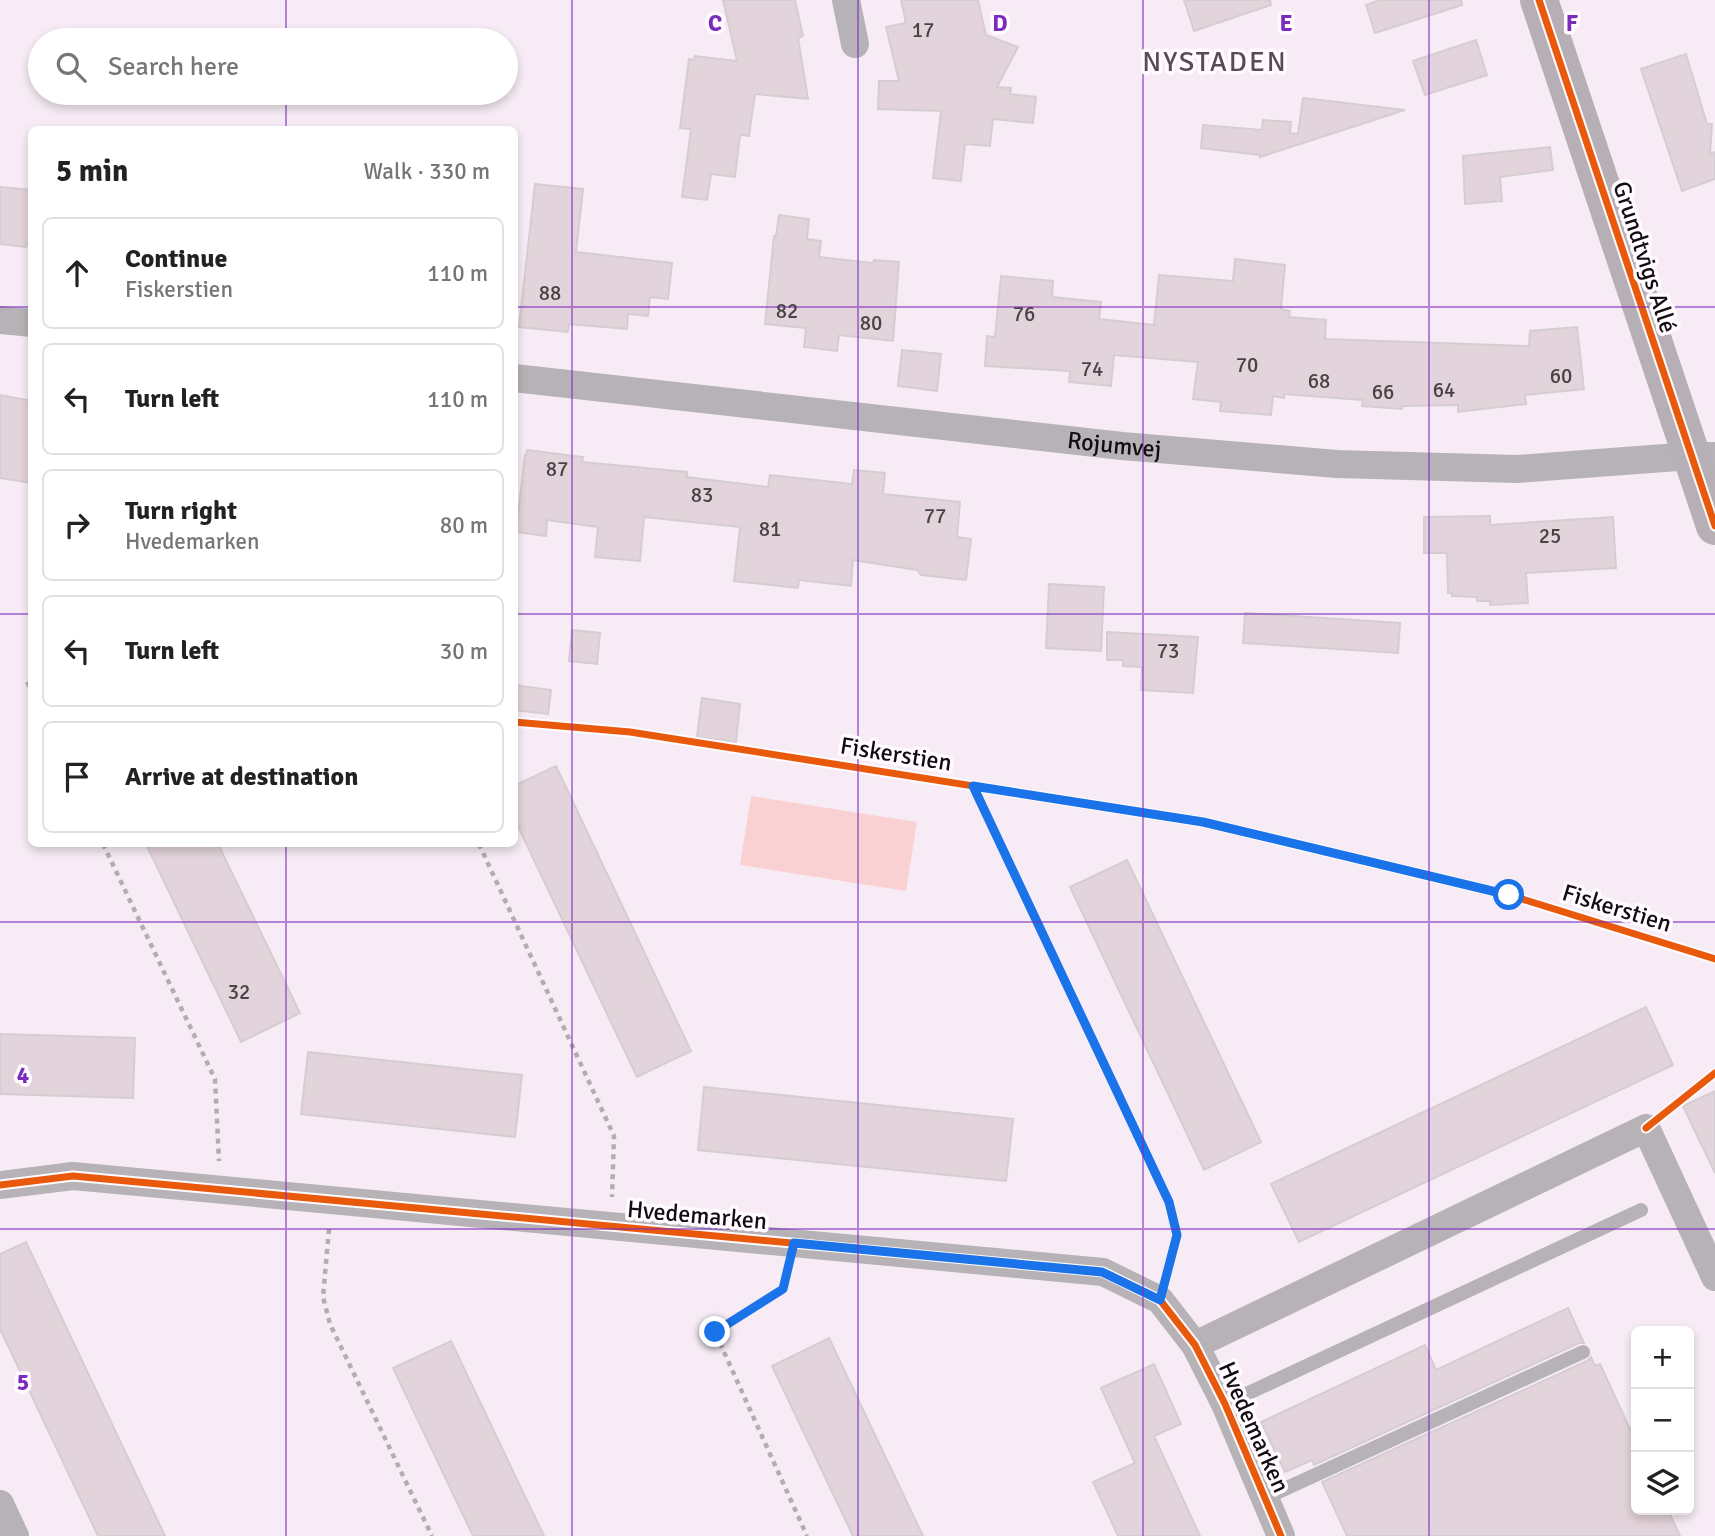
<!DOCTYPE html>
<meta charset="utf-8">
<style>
body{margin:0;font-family:Signika,sans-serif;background:#f2f2f2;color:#222}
.controls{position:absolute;right:21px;bottom:21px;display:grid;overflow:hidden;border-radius:10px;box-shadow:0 4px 10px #0003}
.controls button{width:63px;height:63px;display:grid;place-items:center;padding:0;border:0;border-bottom:2px solid #e0e0e0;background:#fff;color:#222;font:35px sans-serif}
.stop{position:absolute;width:21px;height:21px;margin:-16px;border:5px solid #1a73e8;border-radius:50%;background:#fff}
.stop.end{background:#1a73e8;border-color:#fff;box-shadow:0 2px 7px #0008}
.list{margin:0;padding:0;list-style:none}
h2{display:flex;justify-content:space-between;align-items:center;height:91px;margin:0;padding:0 28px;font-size:30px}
h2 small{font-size:23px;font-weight:400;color:#767676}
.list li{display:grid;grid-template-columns:46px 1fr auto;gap:21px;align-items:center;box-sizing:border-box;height:112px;margin:0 14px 14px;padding:0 14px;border:2px solid #e0e0e0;border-radius:10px}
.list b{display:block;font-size:26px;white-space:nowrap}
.list p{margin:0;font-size:23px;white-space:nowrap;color:#767676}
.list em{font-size:23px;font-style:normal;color:#767676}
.icon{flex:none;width:38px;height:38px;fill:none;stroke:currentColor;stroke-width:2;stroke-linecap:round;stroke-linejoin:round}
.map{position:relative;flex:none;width:1715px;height:1536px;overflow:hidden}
.search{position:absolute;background:#fff;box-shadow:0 4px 10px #0003;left:28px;top:28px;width:490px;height:77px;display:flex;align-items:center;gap:18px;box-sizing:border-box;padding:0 24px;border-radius:38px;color:#767676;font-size:26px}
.panel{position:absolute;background:#fff;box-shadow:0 4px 10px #0003;left:28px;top:126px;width:490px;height:721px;border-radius:10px}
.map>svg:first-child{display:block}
.green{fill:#fad1d2}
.building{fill:#e3d3da;stroke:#d6cdd2;stroke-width:2}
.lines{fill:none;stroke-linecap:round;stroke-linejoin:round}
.path{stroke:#b2adb2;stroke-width:4.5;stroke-dasharray:5 5;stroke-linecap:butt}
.lane{stroke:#b6b2b6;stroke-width:14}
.street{stroke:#b6b2b6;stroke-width:28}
.secondary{stroke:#b6b0b6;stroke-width:38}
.cycleway-casing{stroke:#fffbfe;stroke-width:11}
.cycleway{stroke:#e8590c;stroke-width:7}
.route{stroke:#1a73e8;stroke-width:9}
.grid{fill:none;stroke:#7b2cbf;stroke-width:2;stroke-opacity:0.55}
.labels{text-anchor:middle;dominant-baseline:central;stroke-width:7;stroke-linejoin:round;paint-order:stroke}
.number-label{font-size:21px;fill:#4a4146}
.street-label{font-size:24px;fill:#120c11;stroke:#fffbfe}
.quarter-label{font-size:28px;letter-spacing:2px;fill:#5a4a56;stroke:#fffbfe}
.grid-label{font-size:23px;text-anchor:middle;font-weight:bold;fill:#7b2cbf;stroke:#fffbfe;stroke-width:7;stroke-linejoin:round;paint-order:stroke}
</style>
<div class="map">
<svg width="1715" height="1536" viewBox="0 0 1715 1536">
<rect width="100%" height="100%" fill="#f7ecf5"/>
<!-- green -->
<path class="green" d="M751 796 917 822 906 891 740 865Z"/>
<!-- building -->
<path class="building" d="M723 0H795L803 36 798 38 808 99 755 94 749 136 740 135 735 177 711 174 707 200 682 197 691 129 680 128 689 59 694 60 695 56 737 61Z
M901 0H978L986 35 1018 47 997 87 1011 88 1010 94 1036 97 1033 123 993 119 990 146 965 144 961 181 933 178 941 111 878 109 879 81H899L886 27 906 23Z
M1184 0H1270L1271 5 1194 31Z
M1380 0H1461L1462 5 1375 33 1366 5Z
M1476 40 1487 75 1425 95 1413 61Z
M1686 54 1707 124H1712L1710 154 1715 152V179L1682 191 1641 69Z
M1303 98 1405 110 1260 157V155L1201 148 1203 125 1262 130 1263 120 1291 122 1290 133 1298 134Z
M1550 147 1553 170 1500 177 1502 201 1465 204 1463 156Z
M535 184 583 189 576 252 672 263 668 299 650 297 648 316 628 314 627 329 569 324 568 332 519 327Z
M0 187 32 190V244H27L26 247 0 244Z
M779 215 809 219 807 239 821 241 819 257 873 263 874 260 899 262 893 341 839 335 837 351 804 347 806 328 765 324 774 236H776Z
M1235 259 1285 265 1281 309 1290 311 1289 317 1326 320 1325 339 1529 346 1530 331 1577 327 1584 389 1525 395 1526 404 1458 412V405L1402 406V409L1362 406 1363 400 1284 394V398L1273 396 1271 415 1220 411 1221 402 1193 399 1198 362 1114 355 1111 386 1069 382 1070 371 985 366 987 336 995 337 1001 276 1053 281 1052 297 1101 302 1099 319 1154 325 1159 275 1233 281Z
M902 350 941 354 937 391 898 386Z
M0 395 32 401V483L0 478Z
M527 450 583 457 582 462 687 472V477L768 487 770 475 852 484 854 470 885 473 883 494 960 502 957 537 971 539 966 580 921 575 917 570 853 560 851 586 799 580 798 588 734 581 740 527 644 517 640 561 595 557 598 527 547 520 546 536 516 532 525 455H526Z
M1490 516V525L1613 517 1616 568 1526 573 1528 603 1490 605V601H1477V597L1452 596V593H1448L1447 553H1424V517Z
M1049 584 1104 587 1101 651 1046 648Z
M1245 613 1400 623 1398 653 1243 643Z
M572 630 600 633 597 664 569 661Z
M1107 632 1198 637 1193 693 1141 690 1142 667 1123 666V660H1107Z
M514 685 551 690 548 714 514 710Z
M702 698 740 704 736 742 697 737Z
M556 766 691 1051 637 1077 514 818V786Z
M146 844H218L300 1013 241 1042Z
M1127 860 1261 1142 1204 1170 1070 887Z
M1646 1007 1673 1065 1299 1242 1271 1184Z
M0 1034 135 1038 133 1098 0 1094Z
M308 1052 522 1075 515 1137 301 1114Z
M704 1087 1013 1119 1006 1181 698 1150Z
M1715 1091V1173L1683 1106Z
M26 1242 165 1536H98L0 1329V1254Z
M1568 1308 1584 1343H1579L1314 1465 1312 1460 1285 1472 1261 1422 1425 1345 1436 1370Z
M829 1338 923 1536H853L772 1366Z
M451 1341 544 1536H473L393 1368Z
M1591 1357 1595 1366 1600 1364 1636 1442V1510H1668L1680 1536H1347L1322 1482 1587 1361Z
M1154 1364 1181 1424 1154 1436 1200 1536H1118L1093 1482 1135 1463 1101 1388Z"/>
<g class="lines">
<!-- path -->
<path class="path" d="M27 682 32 691
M973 786 1169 1202 1177 1235 1167 1272
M103 844 215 1079 219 1161
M479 844 614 1136 612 1197
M329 1229 323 1297 330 1324 432 1536
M787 1272 783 1289 715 1332 807 1536"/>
<!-- lane -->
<path class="lane" d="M1225 1404 1641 1210
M1265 1498 1583 1352"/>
<!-- street -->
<g class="street">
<path d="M846 0 855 44"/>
<path d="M0 320 32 323"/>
<path id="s1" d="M514 378 1122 446 1337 464 1517 469 1691 456H1715"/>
<path d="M0 1185 73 1176 1103 1272 1160 1300 1195 1345 1225 1404 1281 1536"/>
<path d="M1195 1345 1646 1128 1715 1277"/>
<path d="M0 1504 15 1536"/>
</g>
<!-- secondary -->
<path class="secondary" d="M1539 0 1715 526"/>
<!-- cycleway casing -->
<g class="cycleway-casing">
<path id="cycleway" d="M1539 0 1715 526
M514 722 630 732 1203 822 1509 895 1715 959
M1646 1128 1715 1073
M0 1185 73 1176 1103 1272 1160 1300 1195 1345 1225 1404 1281 1536"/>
</g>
<!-- cycleway -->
<use href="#cycleway" class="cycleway"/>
</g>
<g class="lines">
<!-- route -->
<path class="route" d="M715 1332 783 1289 794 1243 1102 1272 1160 1300 1177 1235 1169 1202 973 786 1203 822 1509 895"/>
</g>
<!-- grid -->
<path class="grid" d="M286 0V40M572 0V1536M858 0V1536M1143 0V1536M1429 0V1536M286 93V130M0 307H32M514 307H1715M0 614H32M514 614H1715M286 844V1536M0 922H1715M0 1229H1715"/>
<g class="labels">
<!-- number labels -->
<g class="number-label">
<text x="923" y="30">17</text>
<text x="550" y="293">88</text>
<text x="787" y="311">82</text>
<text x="1024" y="314">76</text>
<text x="871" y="323">80</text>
<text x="1247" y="365">70</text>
<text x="1092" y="369">74</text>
<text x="1561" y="376">60</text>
<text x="1319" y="381">68</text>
<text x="1444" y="390">64</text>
<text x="1383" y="392">66</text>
<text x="557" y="469">87</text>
<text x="702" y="495">83</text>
<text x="935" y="516">77</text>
<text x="770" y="529">81</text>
<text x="1550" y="536">25</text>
<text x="1168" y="651">73</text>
<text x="239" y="992">32</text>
</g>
<!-- street labels -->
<g class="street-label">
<text transform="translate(1645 257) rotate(72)">Grundtvigs Allé</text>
<text stroke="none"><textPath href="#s1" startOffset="604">Rojumvej</textPath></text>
<text transform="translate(896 754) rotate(9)">Fiskerstien</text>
<text transform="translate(1617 908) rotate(17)">Fiskerstien</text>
<text transform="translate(697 1215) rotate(5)">Hvedemarken</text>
<text transform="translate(1254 1427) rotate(66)">Hvedemarken</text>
</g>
<!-- quarter labels -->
<g class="quarter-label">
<text x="1215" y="62">NYSTADEN</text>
</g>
</g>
<g class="grid-label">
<text x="715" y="31">C</text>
<text x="1000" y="31">D</text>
<text x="1286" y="31">E</text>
<text x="1572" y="31">F</text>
<text x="23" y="1083">4</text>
<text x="23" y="1390">5</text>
</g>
</svg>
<div class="controls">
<button>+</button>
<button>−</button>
<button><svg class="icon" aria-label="layers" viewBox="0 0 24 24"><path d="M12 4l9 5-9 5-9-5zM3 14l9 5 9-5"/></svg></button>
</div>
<div class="stop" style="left:1509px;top:895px"></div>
<div class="stop end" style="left:715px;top:1332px"></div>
<div class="search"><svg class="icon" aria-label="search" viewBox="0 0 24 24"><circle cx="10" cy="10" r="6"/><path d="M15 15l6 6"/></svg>Search here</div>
<section class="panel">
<h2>5 min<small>Walk · 330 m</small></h2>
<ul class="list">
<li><svg class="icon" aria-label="ahead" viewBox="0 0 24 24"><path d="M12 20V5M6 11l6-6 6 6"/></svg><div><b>Continue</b><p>Fiskerstien</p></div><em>110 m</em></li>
<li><svg class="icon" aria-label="left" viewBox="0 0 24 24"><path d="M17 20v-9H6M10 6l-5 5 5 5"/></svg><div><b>Turn left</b></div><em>110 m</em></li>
<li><svg class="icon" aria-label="right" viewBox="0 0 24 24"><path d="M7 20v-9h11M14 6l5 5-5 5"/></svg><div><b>Turn right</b><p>Hvedemarken</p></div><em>80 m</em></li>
<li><svg class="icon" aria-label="left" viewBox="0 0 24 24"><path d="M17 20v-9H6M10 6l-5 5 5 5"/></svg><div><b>Turn left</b></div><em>30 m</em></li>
<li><svg class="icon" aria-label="arrive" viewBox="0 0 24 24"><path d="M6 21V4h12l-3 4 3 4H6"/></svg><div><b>Arrive at destination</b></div></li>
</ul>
</section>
</div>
